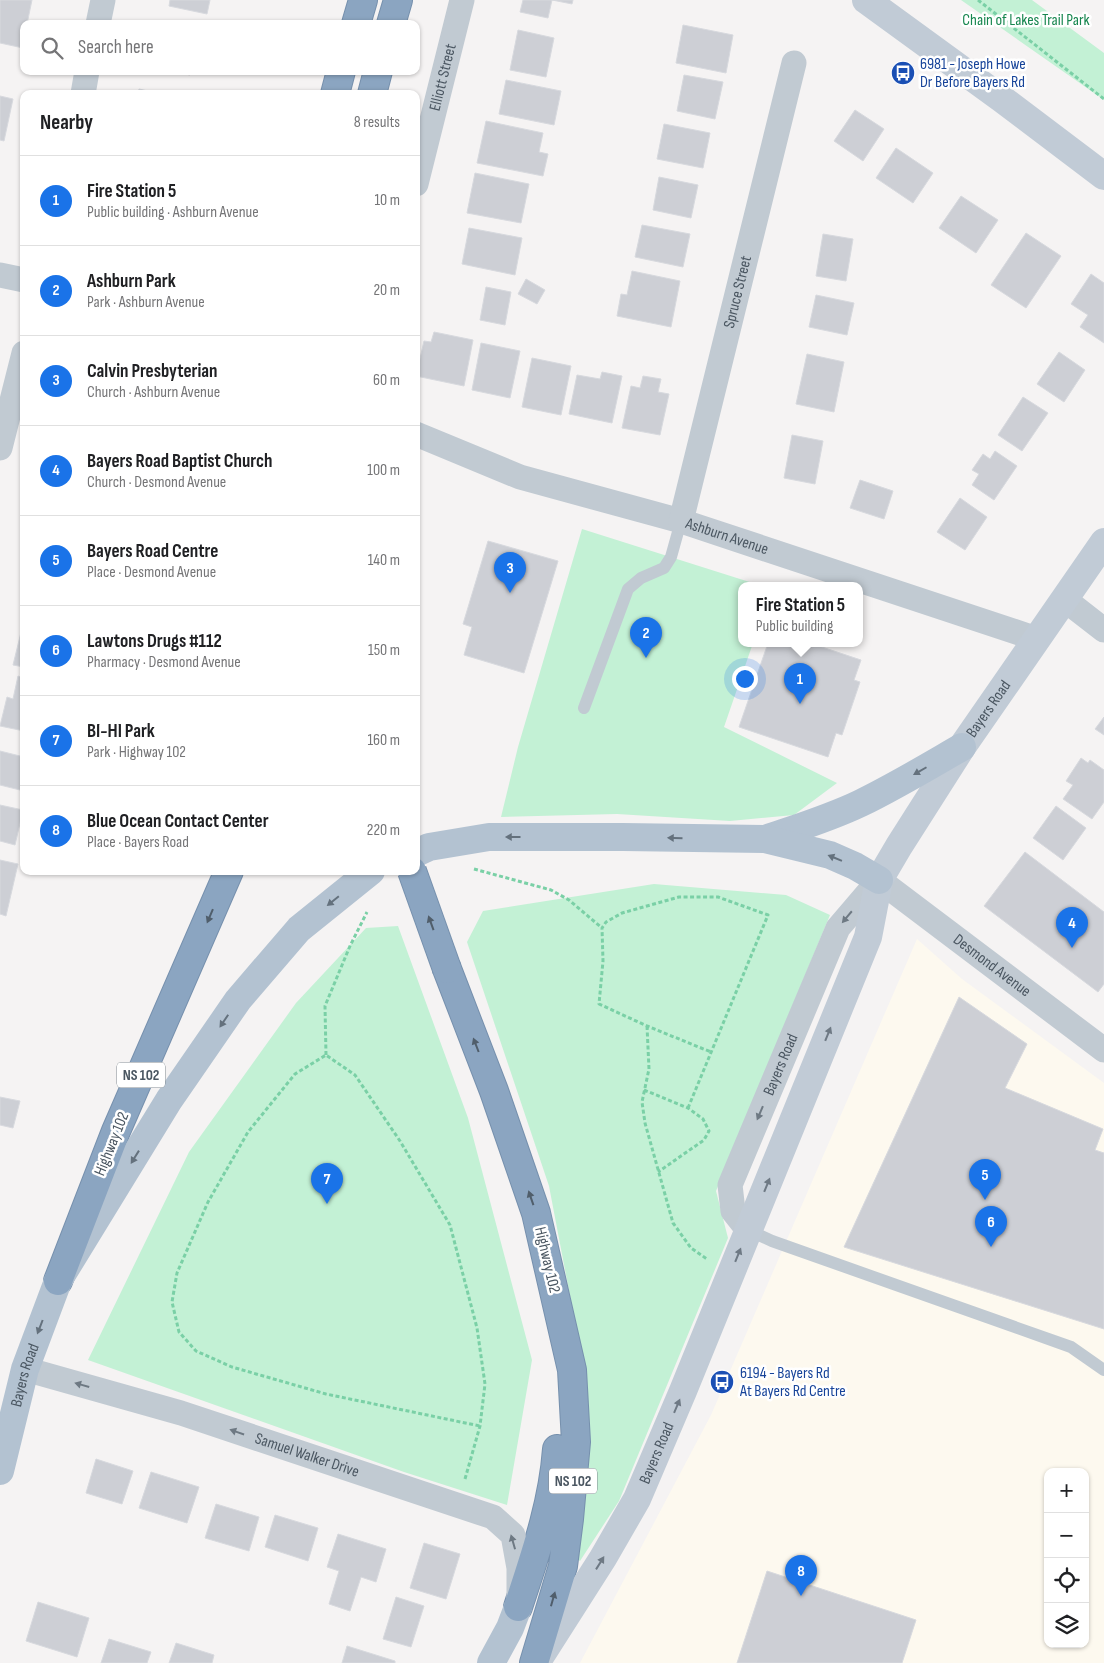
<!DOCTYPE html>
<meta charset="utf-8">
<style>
body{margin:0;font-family:"Sofia Sans Condensed",sans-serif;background:#f2f2f2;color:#202124}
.controls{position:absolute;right:15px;bottom:15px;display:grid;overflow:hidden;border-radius:10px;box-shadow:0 1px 4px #0004}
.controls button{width:45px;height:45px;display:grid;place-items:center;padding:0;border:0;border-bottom:1px solid #e0e0e0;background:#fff;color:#202124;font:25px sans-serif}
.you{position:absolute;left:744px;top:678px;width:18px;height:18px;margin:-12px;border:4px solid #fff;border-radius:50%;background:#1a73e8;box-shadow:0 0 0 8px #1a73e833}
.badge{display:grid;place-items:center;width:32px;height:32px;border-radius:50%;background:#1a73e8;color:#fff;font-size:16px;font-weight:700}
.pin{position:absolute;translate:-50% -41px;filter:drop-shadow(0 1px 2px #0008)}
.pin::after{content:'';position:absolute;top:26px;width:18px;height:15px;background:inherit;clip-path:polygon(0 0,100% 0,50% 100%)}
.popup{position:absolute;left:738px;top:582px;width:125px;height:65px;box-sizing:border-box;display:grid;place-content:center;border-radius:10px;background:#fff;filter:drop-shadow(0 1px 4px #0005);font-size:16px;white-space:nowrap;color:#757577}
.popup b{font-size:19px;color:#202124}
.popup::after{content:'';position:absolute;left:50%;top:100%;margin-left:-10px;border:10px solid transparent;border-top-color:#fff}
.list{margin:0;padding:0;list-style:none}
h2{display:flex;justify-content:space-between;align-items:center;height:65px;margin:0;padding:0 20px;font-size:21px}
h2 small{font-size:16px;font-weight:400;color:#757577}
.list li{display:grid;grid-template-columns:32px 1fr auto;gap:15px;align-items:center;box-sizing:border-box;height:90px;padding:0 20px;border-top:1px solid #e0e0e0}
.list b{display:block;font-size:19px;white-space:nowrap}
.list p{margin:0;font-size:16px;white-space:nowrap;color:#757577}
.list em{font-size:16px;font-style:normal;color:#757577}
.icon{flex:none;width:28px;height:28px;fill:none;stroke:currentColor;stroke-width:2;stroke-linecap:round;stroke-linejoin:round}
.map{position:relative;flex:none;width:1104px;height:1663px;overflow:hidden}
.search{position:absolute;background:#fff;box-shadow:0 1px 4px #0004;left:20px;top:20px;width:400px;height:55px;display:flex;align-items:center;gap:12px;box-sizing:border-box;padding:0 18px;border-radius:10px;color:#757577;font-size:19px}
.panel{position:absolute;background:#fff;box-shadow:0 1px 4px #0004;left:20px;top:90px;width:400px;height:785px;border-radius:10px}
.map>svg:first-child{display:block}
.commercial{fill:#fdf9ef;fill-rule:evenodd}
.green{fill:#c3f1d5}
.building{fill:#cdcfd5;stroke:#d7d9de}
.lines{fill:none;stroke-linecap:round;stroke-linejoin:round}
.motorway-casing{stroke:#7690ad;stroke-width:30}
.path{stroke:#7ad0a6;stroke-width:3;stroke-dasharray:4 2.5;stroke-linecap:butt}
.service{stroke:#c1cad2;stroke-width:12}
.minor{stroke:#c1cad2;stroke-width:25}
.secondary{stroke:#c1cbd6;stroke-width:28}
.primary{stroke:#b3c2d1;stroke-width:28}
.motorway{stroke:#8ba5c1;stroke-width:28}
.motorway-bridge-casing{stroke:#7690ad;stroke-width:30;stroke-linecap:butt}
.motorway-bridge{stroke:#8ba5c1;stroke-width:28}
.oneway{fill:#64717d}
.oneway2{fill:#505e6b}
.oneway3{fill:#6e7983}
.oneway4{fill:#6e7984}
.labels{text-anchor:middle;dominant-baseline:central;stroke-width:5;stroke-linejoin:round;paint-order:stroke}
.shield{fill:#fff;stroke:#808990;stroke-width:1}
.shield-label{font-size:15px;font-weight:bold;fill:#4a5661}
.park-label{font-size:16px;fill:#17864f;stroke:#fff}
.transit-label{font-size:16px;fill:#164399;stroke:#fff;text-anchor:start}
.street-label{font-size:16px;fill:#4a5661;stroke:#fff}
</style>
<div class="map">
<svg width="1104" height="1663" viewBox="0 0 1104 1663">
<rect width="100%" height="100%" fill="#f5f3f3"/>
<!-- commercial -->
<path class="commercial" d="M917 939 962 979 1104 1083V1663H580L711 1415ZM1048 1472H1085V1644H1048Z"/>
<!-- green -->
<path class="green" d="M961 0H1032L1104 53V100Z
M582 529 759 585H741V643H753L724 727 837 783 794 815 730 821 617 814 501 817 518 747Z
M654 884 786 895 830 915 716 1191 728 1238 619 1501 580 1561 574 1557 586 1380 549 1186 467 942 483 911Z
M398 926 468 1118 532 1360 507 1505 404 1472 88 1360 189 1152 296 1003 366 928Z"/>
<!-- building -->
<path class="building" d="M0 0H32L27 24H24L23 48 0 43Z
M170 0H210L207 14 169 6Z
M523 0H573L572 4 552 0 548 18 520 12Z
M683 25 733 35 726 73 676 63Z
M518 30 554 38 546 77 510 70Z
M170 71H191L190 75Z
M684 75 723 82 715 119 677 111Z
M506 80 561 91 554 125 499 114Z
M139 89 161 94H138Z
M0 96 13 99 4 141 0 140Z
M855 110 884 129 863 161 834 141Z
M486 121 543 133 539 152 548 154 543 176 477 163Z
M664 124 710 133 703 168 657 159Z
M896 148 933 173 913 203 876 178Z
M475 173 529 184 521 223 467 213Z
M659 177 698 185 691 218 653 210Z
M961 196 998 220 976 253 939 228Z
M642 225 690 234 683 267 635 257Z
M469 228 522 238 515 275 462 264Z
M1026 233 1061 256 1026 308 991 285Z
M823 234 853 239 846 281 816 276Z
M632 271 680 281 671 327 617 316 621 294 627 295Z
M1091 274 1104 283V343L1080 327 1088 315 1071 304Z
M526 279 545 290 537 304 518 294Z
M486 287 511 292 505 325 480 320Z
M816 295 854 303 847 335 809 327Z
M434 332 473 340 464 386 416 376 424 341 431 342Z
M481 343 520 351 510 398 472 390Z
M1059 352 1085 370 1064 402 1037 384Z
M807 354 844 362 834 412 796 404Z
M532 358 571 366 561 415 522 407Z
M602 372 622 376 612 423 569 414 577 375 600 379Z
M643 376 661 379 658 392 669 394 660 435 622 428 631 386 640 388Z
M1023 397 1048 413 1022 451 998 435Z
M792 435 823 441 815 484 784 478Z
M995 451 1017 466 994 500 972 485 979 474 972 470 983 454 990 459Z
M860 480 893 491 884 519 850 508Z
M960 498 987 517 965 550 937 532Z
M488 541 558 561 524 673 464 655 472 627 463 624Z
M24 620V667L13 665Z
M768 643H810L861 660 854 680 860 682 842 735 836 733 828 757 739 727Z
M18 676 24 678V731L0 726 7 697 13 699Z
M1104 717V735L1095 729Z
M0 751 24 757V791L0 785Z
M1081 758 1088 763 1090 760 1104 770V802L1092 819 1063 799 1073 785 1066 781Z
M0 805 23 810 15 845 0 841Z
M1056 806 1086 828 1063 860 1033 838Z
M1025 852 1104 912V984L1098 992 984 906Z
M0 860 18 864 6 916 0 914Z
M959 997 1027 1044 1005 1088 1103 1129 1095 1150 1104 1153V1329L844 1247Z
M0 1097 20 1101 13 1128 0 1125Z
M96 1459 133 1471 122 1504 86 1493Z
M151 1472 199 1487 187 1523 139 1508Z
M216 1504 259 1517 249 1551 205 1538Z
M275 1515 318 1528 308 1561 265 1547Z
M338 1534 386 1549 376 1582 361 1577 350 1611 329 1604 339 1571 327 1567Z
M424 1543 460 1554 446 1599 410 1588Z
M767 1571 916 1620 902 1663H737Z
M396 1597 424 1606 411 1647 383 1639Z
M38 1602 89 1618 77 1657 26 1641Z
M109 1639 151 1652 147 1663H101Z
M176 1643 214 1655 212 1663H169Z
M347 1646 395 1661V1663H342Z"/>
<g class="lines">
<!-- motorway casing -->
<g class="motorway-casing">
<path id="motorway" d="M356 24 363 0
M391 24 398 0
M335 94 341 71
M372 94 378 71
M447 969 494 1091 536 1213 572 1370 576 1442 569 1519 563 1566 534 1663
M58 1281 116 1131 229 871
M518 1607C535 1555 553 1504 557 1449"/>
</g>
<!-- path -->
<path class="path" d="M978 0 1104 99
M474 869 551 890 569 900 602 928
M647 1026 649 1069 642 1102 645 1123 673 1223 691 1248 707 1259
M326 1055 325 1006 350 946 367 912
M644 1090 688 1108 703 1119 709 1131 704 1140 658 1172
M688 1108 768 915 718 897H679L622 913 606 922 602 928 603 961 599 1004 647 1026 711 1052
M465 1479 480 1426 485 1384 477 1328 450 1225 400 1141 355 1075 326 1055 295 1074 248 1132 208 1202 177 1273 172 1302 179 1332 196 1351 232 1367 326 1394 480 1426"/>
<!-- service -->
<path class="service" d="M584 708 628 589 641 578 664 568 671 557 681 521
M748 1230 772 1241 1071 1347 1104 1370"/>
<!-- minor -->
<g class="minor">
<path d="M98 24 103 0"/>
<path d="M83 94 87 71"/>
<path id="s1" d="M416 184 462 0"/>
<path d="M0 275 24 280"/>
<path id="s2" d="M416 434 520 477 681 521 1037 639"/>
<path d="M0 448 24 353"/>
<path id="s3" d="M681 521 794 63"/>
<path d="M1064 599 1104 630"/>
<path id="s4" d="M748 1230 733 1211 730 1185 838 928 879 880 1104 1050"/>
<path id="s5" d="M25 1369 181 1413 493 1517 513 1535 519 1568V1597"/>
</g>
<!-- secondary -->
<g class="secondary">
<path d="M866 0 1002 99 1104 176"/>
<path id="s6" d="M538 1660 603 1558 637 1499 683 1391 868 937 879 880 899 846 962 747 1104 542"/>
</g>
<!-- primary -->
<g class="primary">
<path d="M765 839C797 828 830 818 861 803 896 786 929 766 962 747"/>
<path d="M416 853 429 847 489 837H623L765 839 830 855 855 866 879 880"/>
<path id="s7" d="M0 1471 25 1369 58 1281 169 1100 238 1000 299 929 371 871"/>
<path d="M491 1663 510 1628 518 1607"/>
</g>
<!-- motorway -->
<use href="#motorway" class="motorway"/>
<!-- motorway-bridge casing -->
<g class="motorway-bridge-casing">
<path id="motorway-bridge" d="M412 871 447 969"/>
</g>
<!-- motorway-bridge -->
<use href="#motorway-bridge" class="motorway-bridge"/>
</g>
<!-- one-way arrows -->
<defs><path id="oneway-solid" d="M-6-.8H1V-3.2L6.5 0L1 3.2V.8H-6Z" transform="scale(1.25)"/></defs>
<g class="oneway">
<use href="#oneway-solid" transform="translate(920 771) rotate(150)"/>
<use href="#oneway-solid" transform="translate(513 837) rotate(180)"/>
<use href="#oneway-solid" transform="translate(675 838) rotate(-179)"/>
<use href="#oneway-solid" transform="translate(835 858) rotate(-158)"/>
<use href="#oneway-solid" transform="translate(333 901) rotate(141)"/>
<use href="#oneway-solid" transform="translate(224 1021) rotate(124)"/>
<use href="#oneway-solid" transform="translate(135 1157) rotate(122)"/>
<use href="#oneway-solid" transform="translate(40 1327) rotate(111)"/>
</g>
<g class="oneway2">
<use href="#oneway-solid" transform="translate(210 916) rotate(113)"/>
<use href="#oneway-solid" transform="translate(431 923) rotate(-110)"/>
<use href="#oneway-solid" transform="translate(476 1045) rotate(-111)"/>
<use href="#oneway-solid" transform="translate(531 1198) rotate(-109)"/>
<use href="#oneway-solid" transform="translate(553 1599) rotate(-74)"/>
</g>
<g class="oneway3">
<use href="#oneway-solid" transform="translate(847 917) rotate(130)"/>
<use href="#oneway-solid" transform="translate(760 1113) rotate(113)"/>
<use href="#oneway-solid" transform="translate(82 1385) rotate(-164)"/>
<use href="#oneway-solid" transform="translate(237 1432) rotate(-161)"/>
<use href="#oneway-solid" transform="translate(513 1542) rotate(-106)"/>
</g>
<g class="oneway4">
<use href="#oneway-solid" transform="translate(828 1034) rotate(-68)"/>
<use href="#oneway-solid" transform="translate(767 1185) rotate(-68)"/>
<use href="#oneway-solid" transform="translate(738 1255) rotate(-68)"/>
<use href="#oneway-solid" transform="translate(677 1406) rotate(-67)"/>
<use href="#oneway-solid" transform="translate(600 1563) rotate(-58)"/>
</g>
<!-- icons -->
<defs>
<g id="bus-disc" transform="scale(1.25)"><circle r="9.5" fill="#1a4fb4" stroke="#fff"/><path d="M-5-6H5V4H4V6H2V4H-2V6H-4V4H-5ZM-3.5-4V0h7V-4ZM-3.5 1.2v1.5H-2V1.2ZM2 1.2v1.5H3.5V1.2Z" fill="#fff"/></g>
</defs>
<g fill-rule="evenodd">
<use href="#bus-disc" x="903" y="73"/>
<use href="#bus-disc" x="722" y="1382"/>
</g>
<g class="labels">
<!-- shield labels -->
<g class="shield">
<rect x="117" y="1062.5" width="48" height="25" rx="4"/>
<rect x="549" y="1468.5" width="48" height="25" rx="4"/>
</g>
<g class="shield-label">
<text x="141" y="1075">NS 102</text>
<text x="573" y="1481">NS 102</text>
</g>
<!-- park labels -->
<g class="park-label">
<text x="1026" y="20">Chain of Lakes Trail Park</text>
</g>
<!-- transit labels -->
<g class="transit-label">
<text x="920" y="64">6981 - Joseph Howe<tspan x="920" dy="18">Dr Before Bayers Rd</tspan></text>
<text x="740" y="1373">6194 - Bayers Rd<tspan x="740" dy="18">At Bayers Rd Centre</tspan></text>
</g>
<!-- street labels -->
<g class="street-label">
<text stroke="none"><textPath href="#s1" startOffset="110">Elliott Street</textPath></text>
<text stroke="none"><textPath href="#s3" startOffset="236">Spruce Street</textPath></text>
<text stroke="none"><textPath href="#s2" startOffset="328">Ashburn Avenue</textPath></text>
<text stroke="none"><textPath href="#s6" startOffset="1058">Bayers Road</textPath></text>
<text stroke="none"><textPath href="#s4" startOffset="534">Desmond Avenue</textPath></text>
<text stroke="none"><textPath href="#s4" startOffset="181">Bayers Road</textPath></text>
<text transform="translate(112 1144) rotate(-68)">Highway 102</text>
<text transform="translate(547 1260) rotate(77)">Highway 102</text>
<text stroke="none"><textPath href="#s7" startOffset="99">Bayers Road</textPath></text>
<text stroke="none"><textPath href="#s6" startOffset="239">Bayers Road</textPath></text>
<text stroke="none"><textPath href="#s5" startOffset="295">Samuel Walker Drive</textPath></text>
</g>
</g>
</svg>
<div class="controls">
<button>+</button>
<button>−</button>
<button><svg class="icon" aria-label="locate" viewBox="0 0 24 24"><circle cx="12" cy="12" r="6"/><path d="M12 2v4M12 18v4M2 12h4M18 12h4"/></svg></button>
<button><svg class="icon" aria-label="layers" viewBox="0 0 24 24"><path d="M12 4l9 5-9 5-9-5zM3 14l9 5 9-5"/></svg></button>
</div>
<div class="you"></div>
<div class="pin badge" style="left:800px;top:704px">1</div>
<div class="popup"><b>Fire Station 5</b>Public building</div>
<div class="pin badge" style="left:646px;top:658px">2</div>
<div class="pin badge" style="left:510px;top:593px">3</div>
<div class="pin badge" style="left:1072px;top:948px">4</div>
<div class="pin badge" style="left:985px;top:1200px">5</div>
<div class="pin badge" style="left:991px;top:1247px">6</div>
<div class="pin badge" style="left:327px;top:1204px">7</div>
<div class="pin badge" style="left:801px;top:1596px">8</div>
<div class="search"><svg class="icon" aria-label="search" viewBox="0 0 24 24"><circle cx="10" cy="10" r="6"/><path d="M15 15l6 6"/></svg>Search here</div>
<section class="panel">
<h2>Nearby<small>8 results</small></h2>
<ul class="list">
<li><span class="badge">1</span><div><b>Fire Station 5</b><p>Public building · Ashburn Avenue</p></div><em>10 m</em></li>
<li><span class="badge">2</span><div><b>Ashburn Park</b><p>Park · Ashburn Avenue</p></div><em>20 m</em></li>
<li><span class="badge">3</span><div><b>Calvin Presbyterian</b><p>Church · Ashburn Avenue</p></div><em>60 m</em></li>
<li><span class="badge">4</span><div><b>Bayers Road Baptist Church</b><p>Church · Desmond Avenue</p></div><em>100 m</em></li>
<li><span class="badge">5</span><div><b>Bayers Road Centre</b><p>Place · Desmond Avenue</p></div><em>140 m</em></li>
<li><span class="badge">6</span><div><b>Lawtons Drugs #112</b><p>Pharmacy · Desmond Avenue</p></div><em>150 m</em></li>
<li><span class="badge">7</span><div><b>BI-HI Park</b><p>Park · Highway 102</p></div><em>160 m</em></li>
<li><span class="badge">8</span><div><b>Blue Ocean Contact Center</b><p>Place · Bayers Road</p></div><em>220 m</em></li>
</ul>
</section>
</div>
